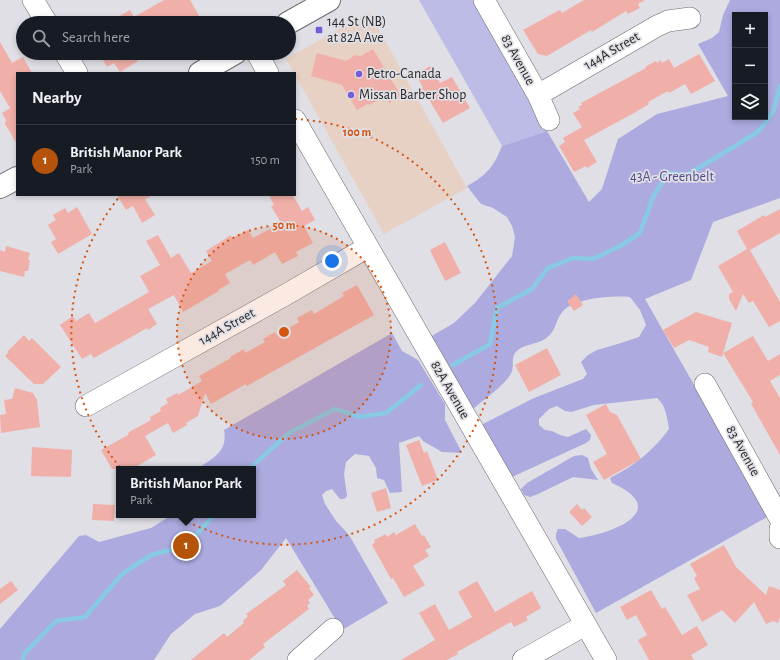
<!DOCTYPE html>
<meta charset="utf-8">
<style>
body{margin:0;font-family:"Alegreya Sans",sans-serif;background:#242831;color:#f1f3f6}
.controls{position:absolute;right:12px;top:12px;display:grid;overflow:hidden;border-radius:0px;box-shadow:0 2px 6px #0003}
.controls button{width:36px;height:36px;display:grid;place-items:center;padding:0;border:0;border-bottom:1px solid #363941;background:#171b24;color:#f1f3f6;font:20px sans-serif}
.you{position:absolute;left:332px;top:261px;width:14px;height:14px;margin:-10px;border:3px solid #fff;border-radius:50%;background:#1a73e8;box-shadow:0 0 0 6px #1a73e833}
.badge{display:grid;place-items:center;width:26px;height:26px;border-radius:50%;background:#b45309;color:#fff;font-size:13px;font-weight:700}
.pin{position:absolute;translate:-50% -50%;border:2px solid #fff;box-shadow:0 1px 4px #0006}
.popup{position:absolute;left:116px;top:466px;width:140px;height:52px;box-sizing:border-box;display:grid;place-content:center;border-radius:0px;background:#171b24;filter:drop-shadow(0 1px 3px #0005);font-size:13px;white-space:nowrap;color:#9ea1a6}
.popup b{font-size:15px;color:#f1f3f6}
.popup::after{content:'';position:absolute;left:50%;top:100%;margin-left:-8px;border:8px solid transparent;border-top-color:#171b24}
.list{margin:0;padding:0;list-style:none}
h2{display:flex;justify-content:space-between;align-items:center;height:52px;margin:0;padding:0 16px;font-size:17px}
h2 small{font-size:13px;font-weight:400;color:#9ea1a6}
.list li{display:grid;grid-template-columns:26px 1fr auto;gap:12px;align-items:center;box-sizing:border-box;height:72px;padding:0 16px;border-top:1px solid #363941}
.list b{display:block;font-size:15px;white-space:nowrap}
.list p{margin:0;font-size:13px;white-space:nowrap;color:#9ea1a6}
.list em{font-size:13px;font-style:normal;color:#9ea1a6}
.icon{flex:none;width:22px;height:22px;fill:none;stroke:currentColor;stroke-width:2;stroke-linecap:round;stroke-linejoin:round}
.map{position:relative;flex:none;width:780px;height:660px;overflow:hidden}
.search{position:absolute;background:#171b24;box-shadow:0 2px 6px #0003;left:16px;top:16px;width:280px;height:44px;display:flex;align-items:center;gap:10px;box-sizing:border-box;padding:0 14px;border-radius:22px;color:#9ea1a6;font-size:15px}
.panel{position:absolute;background:#171b24;box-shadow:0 2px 6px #0003;left:16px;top:72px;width:280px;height:124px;border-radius:0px}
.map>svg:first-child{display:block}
.commercial{fill:#e7d1c5}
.green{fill:#bcbce7}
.forest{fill:#acaadf;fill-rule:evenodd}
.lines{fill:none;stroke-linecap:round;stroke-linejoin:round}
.stream{stroke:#88cae4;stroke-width:4.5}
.building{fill:#f0b0a9}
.minor-casing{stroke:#6a6a6f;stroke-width:22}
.major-casing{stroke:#6a6a6f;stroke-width:24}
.minor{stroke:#fff;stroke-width:21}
.major{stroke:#fff;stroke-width:22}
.ring{fill:none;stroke:#d5540f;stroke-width:2;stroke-dasharray:2 4}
.poi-dot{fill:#755dd7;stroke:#dfdfe5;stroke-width:1.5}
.labels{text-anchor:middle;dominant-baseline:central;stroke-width:3.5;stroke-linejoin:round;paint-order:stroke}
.poi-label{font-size:14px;fill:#262628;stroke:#dfdfe5;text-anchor:start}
.street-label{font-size:14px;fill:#262628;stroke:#dfdfe5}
.park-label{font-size:14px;fill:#50498c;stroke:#dfdfe5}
.centre{fill:#d5540f;stroke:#dfdfe5;stroke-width:2}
.ring-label{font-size:12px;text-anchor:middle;font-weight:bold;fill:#d5540f;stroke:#dfdfe5;stroke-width:3.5;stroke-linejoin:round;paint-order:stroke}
</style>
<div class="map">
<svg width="780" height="660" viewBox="0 0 780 660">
<rect width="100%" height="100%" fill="#dfdfe5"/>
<!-- commercial -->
<path class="commercial" d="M369 12 467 188 384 234 295 75V73H294L286 59Z"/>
<!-- green -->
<path class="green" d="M419 0H474L547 131 502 146Z"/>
<!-- forest -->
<path class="forest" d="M730 0H780V198L713 222 691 280 645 299 769 516 596 613 556 539V534L558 529H565L579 538C612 534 673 510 612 483L610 478C634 466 653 451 669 429 667 418 666 405 657 398L594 405 571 412 565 411 557 406 549 409 539 419V425L545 430 552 431 560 435 568 437 586 429 591 435 590 440 586 443 512 477 479 426 534 398 583 379 587 374 581 362 588 355 597 350 621 343 639 337 646 325 640 310 630 297C614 295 574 298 563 311 555 320 557 331 545 339 535 345 522 344 515 353 511 359 514 365 512 371 509 382 482 401 473 409L430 337 454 323 475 303 512 256 515 237 512 226 507 217 493 208 481 204 467 186C487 175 494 166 502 146L547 131 589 202 602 189 618 139 657 114 728 96 698 44 712 38 719 32 723 15ZM735 15H765V117H735Z
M392 333 402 351 418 360 445 404V420L462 453 442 452 423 441 419 436 399 443 402 492 390 493 384 480 377 478 376 468 369 456 355 454 346 462 344 474 347 496 344 499H340L332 489 326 491 322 495 325 504 336 521 349 535 388 603 342 630 286 538 261 570 220 606 195 614 171 634 154 660H0V629L79 536 86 535 99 542 151 528 172 515H253V469H197C213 458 228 452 224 430Z
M582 455 588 458 591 469 598 480 573 477 538 494 530 497 524 495 521 489 527 483 574 456Z"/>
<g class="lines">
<!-- stream -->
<path class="stream" d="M453 365 490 344 497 308 532 289 548 268 573 258 593 259 620 246 640 233 653 197 668 173 687 175 735 146 759 131 773 112 780 86
M249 469 289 433 335 409 360 417 386 413 421 385
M23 660 24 654 56 621 85 617 122 574 151 555 186 546 214 515"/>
</g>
<!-- building -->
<path class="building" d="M164 0H190L201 19H199L201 23H107L130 10 134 17Z
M584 0H645L638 4 640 8 628 14 626 11 592 32 591 30 547 56 538 54 523 30 552 14 560 10 562 13Z
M0 42 12 63 23 57 32 73H17V144L5 124 6 120 2 113 10 108 0 91Z
M373 49 401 96 389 103 385 97 369 105 368 104 357 110 342 85 311 76 317 53 346 61 355 55 361 56Z
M99 53H134L138 61 120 72 114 63 107 67Z
M699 54 715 81 691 94 685 84 669 93 668 91 648 102 649 104 634 113 584 140 597 162 587 168 586 166 574 172 559 146 565 142 563 138 582 127 573 113 580 109 578 107 582 105 581 103 646 68 645 67 656 61 657 63 661 60 662 63 669 59 674 68Z
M430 66 440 83 452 77 470 108 443 123 422 88H423L416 74Z
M117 195H153L145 199 155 215 142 223 133 206 126 210Z
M269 195H293L302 211 308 207 315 220 304 226 313 243 296 252 298 256 282 264 275 252 253 265 250 260 225 274 230 283 218 290 219 291 183 312 174 295 148 309 157 324 148 330 147 328 94 358 91 354 82 359 60 325 73 316 76 321 89 313 95 323 149 292 140 276 160 265 146 241 158 235 171 258 179 253 191 273 212 261 206 251 231 235 232 238 248 230 253 238 281 223 271 206 274 205Z
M77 207 92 234 58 254 51 242 56 239 48 225 56 220 53 215 65 208 68 213Z
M780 209V233L750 250 780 302V321L769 327 753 301 749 303 743 294 736 311 729 299V294L733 292 718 266 747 249 737 231 764 215 765 217Z
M445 242 461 273 445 281 430 250Z
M6 246 30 253 28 260H30L28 271H25L24 277 0 271V250L5 252Z
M357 285 374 315 247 386 246 384 211 404 205 393 198 416 186 423 187 425 173 433 168 423 145 436 156 455 132 469H112L101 450 128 435 129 432 151 420 150 417 161 411 160 408 168 403 166 399 177 393 178 395 202 381 199 376 231 358 230 357 244 349 245 353 265 342 263 339 275 332 276 335 299 322 297 318 312 310 314 314 344 296 342 293Z
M576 294 583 305 574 311 567 301Z
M696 312 732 323 723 353 753 336 768 361 780 354V375L770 381 780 398V455L754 409 751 403 753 402 723 353 722 357 708 352 709 347 689 340 674 348 663 330Z
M24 335 29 341 32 338 61 367 43 384H34L5 356 8 353 7 352Z
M547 348 561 375 529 392 515 365Z
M15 388 33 393 37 400 40 427 1 433 0 415 6 414 4 400 12 399Z
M606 404 610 412 617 415 641 459 604 480 593 462 607 454 586 415Z
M419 440 424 453 427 451 438 480 422 486 406 445Z
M32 447 72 450 71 477 31 476Z
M386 488 391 508 377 512 371 493Z
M93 504 115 505 114 521 92 520Z
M577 504 582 510 584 508 592 517 582 526 569 512Z
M415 524 422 536 424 535 431 547 425 550 429 556 413 566 425 585 404 597 393 578 391 579 372 545 375 542 374 540 386 534 387 537 394 532 396 535Z
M724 545 736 567 766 595 769 586 780 590V617L778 623 773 621 766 624 754 602 735 623 722 610 702 622 687 595 700 589 694 578 697 576 690 564Z
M297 570 311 587 309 588 314 595 308 600 310 603 307 606 309 609 263 644 265 647 249 660H191L224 633 227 637 244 623 243 621 248 616 246 614 286 585 283 581Z
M11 581 18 590 0 604V589Z
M477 581 495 612 532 591 541 608 526 617 528 620 514 627 511 622 457 652 458 654 447 660H401L435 640 419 613 435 604 449 630 472 617 458 592Z
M651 590 662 609 665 607 682 635 697 626 708 645 691 655 694 660H649L638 640 647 635 636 615 627 620 620 607Z"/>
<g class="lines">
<!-- minor casing -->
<g class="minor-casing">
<path id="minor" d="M33 0 47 23
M484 0 538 95 549 120
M65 53 77 73
M257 53 268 73
M538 95 657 26 668 21 690 18
M295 120 606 660
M705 384 780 519
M86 406 287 294 368 247
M780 529V538
M298 660 333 629
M523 660 585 625"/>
</g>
<!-- major casing -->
<g class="major-casing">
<path id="major" d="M288 23 329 0
M200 73 235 53
M0 187 17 178"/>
</g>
<!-- minor -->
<use href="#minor" class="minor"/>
<!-- major -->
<use href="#major" class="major"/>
</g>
<!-- distance rings -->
<circle cx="284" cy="332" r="107" fill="#d5540f" fill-opacity=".12"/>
<g class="ring">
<circle cx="284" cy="332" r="107"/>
<path d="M295 119A213 213 0 1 1 121 195"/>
</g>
<!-- markers -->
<g class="poi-dot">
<rect x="315" y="26" width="8" height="8" rx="2"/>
<circle cx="359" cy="74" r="4"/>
<circle cx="351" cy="95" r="4"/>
</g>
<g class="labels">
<!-- poi labels -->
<g class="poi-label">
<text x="327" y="22">144 St (NB)<tspan x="327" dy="16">at 82A Ave</tspan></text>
<text x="367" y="74">Petro-Canada</text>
<text x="359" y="95">Missan Barber Shop</text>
</g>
<!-- street labels -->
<g class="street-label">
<text transform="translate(612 51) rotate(-30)">144A Street</text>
<text transform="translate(518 60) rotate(61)">83 Avenue</text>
<text transform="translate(227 327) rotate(-29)">144A Street</text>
<text transform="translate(450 390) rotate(60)">82A Avenue</text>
<text transform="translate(743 451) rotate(61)">83 Avenue</text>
</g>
<!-- park labels -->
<g class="park-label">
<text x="672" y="177">43A - Greenbelt</text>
</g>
</g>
<circle cx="284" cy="332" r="6" class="centre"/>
<g class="ring-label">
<text x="357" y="136">100 m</text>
<text x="284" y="229">50 m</text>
</g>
</svg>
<div class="controls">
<button>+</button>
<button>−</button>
<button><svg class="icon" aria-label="layers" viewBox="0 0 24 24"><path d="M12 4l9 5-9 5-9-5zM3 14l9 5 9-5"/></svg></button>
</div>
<div class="you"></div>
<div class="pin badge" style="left:186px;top:546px">1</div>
<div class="popup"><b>British Manor Park</b>Park</div>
<div class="search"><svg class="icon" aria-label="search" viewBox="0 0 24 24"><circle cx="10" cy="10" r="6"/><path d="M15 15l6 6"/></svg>Search here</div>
<section class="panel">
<h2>Nearby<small></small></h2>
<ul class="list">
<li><span class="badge">1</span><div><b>British Manor Park</b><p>Park</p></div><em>150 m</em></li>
</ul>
</section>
</div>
